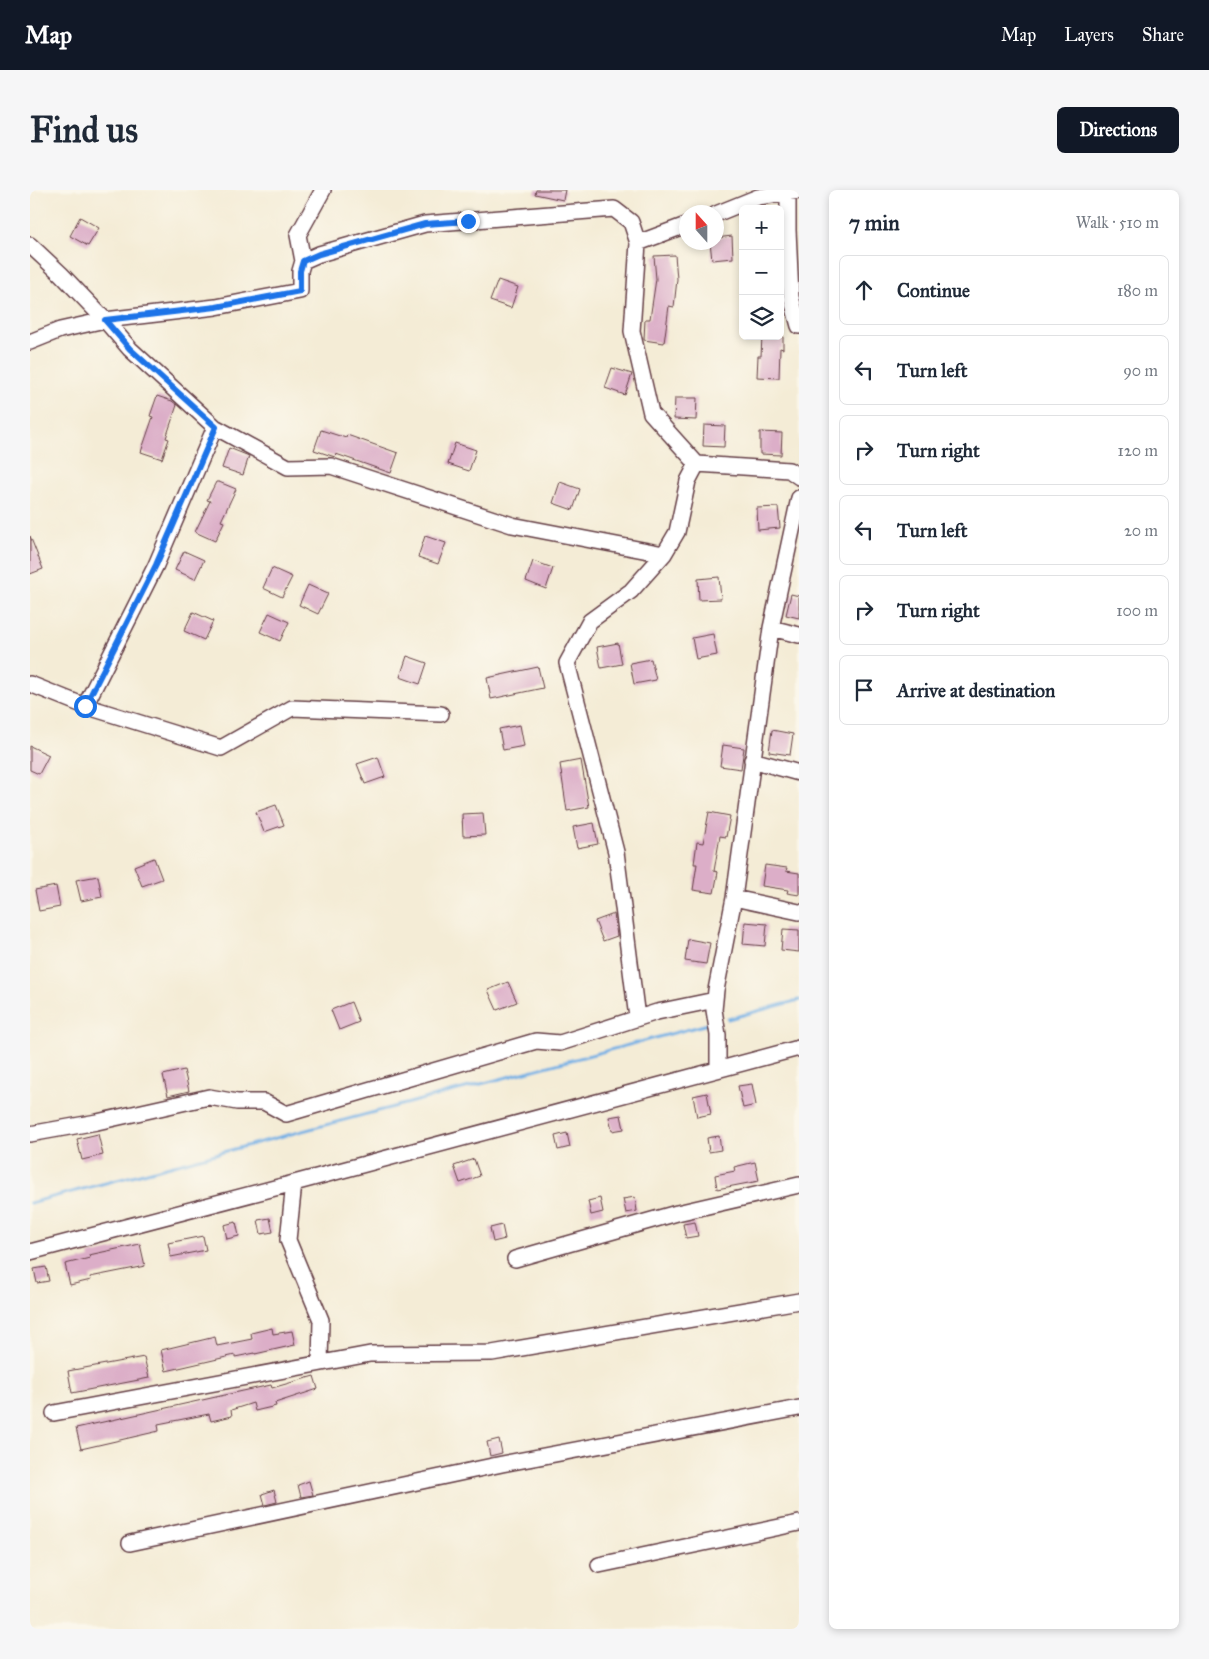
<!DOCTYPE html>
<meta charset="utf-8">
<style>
body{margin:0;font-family:"IM FELL Great Primer",serif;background:#f6f6f7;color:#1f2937}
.controls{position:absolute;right:15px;top:15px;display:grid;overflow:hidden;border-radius:8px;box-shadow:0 2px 8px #0003}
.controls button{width:45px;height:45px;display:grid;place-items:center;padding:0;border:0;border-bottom:1px solid #e0e1e3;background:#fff;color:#1f2937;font:25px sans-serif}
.compass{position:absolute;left:649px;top:15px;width:45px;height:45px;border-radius:50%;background:#fff;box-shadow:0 2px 8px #0003;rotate:339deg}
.stop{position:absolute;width:15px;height:15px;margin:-11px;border:4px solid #1a73e8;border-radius:50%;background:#fff}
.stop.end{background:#1a73e8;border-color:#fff;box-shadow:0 1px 5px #0008}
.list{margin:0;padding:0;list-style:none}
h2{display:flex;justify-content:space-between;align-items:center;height:65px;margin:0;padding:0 20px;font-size:21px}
h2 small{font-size:16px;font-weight:400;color:#747a83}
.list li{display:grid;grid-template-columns:32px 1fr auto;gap:15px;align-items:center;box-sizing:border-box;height:70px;margin:0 10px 10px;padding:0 10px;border:1px solid #e0e1e3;border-radius:8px}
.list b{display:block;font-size:19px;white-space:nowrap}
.list em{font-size:16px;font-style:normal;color:#747a83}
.icon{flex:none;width:28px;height:28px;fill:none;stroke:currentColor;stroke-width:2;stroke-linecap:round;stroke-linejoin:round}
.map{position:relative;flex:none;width:769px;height:1439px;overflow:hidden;border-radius:8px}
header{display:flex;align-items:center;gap:30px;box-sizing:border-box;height:70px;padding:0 25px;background:#111827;color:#fff}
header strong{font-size:24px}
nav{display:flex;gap:28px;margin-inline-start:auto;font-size:18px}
.intro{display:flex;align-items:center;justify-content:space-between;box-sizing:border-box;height:120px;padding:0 30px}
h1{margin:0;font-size:35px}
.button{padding:12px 22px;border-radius:8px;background:#111827;color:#fff;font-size:18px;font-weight:700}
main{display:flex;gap:30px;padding:0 30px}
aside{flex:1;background:#fff;border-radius:8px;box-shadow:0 2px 8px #0003}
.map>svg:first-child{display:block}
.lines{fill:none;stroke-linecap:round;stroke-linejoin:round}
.stream{stroke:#74b0e5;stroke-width:3}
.building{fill:#dcaec8}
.minor-casing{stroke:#643e45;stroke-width:18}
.minor{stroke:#fff;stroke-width:15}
.route{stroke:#1a73e8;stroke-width:6}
</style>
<header>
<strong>Map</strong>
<nav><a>Map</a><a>Layers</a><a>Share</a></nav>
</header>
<div class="intro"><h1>Find us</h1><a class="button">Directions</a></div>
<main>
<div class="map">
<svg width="769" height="1439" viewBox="0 0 769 1439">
<rect width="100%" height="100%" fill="#fbf7ec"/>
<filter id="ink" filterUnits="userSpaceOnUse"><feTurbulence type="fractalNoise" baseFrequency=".02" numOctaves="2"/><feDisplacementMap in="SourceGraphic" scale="10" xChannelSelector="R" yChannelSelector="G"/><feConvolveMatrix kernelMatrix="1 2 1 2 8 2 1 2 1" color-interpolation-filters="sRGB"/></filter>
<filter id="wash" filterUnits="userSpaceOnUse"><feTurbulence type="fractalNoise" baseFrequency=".0096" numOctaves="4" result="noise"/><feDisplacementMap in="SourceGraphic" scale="20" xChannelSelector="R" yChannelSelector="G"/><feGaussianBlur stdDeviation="1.12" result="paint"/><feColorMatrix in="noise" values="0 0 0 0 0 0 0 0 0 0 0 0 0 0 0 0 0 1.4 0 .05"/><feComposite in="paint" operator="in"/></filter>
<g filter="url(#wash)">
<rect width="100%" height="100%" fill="#f4ecd6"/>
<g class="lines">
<!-- stream -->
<path class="stream" d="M698 829 769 810
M0 1013 678 834"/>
</g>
<g id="blocks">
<!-- building -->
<path class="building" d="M506 0H535L533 10 505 4Z
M50 27 69 38 58 56 40 46Z
M702 46 703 68 682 70 680 52H686V48Z
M645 65 647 89 644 117 639 116 634 153 614 150 615 129H620L626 89 624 66Z
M468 90 488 97 481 118 460 111Z
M732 146H753V159L750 158 749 188 727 187 728 166H731Z
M582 178 602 184 595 205 575 198Z
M127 206 142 211 147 215 136 248 139 249 132 269 111 262 123 227 120 226Z
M645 208H667L666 230 644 229Z
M674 235 695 236 694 257 673 256Z
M291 240 316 248 317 245 368 263 361 283 306 264 305 267 284 260Z
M730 242 752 243 751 265 730 264Z
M425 253 446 260 439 281 418 274Z
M199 258 219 266 213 285 192 278Z
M186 292H189L206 299 191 331 194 332 185 351 165 342 180 311 177 310Z
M530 292 550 299 543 320 523 313Z
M748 317 750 338 728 340 727 318Z
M0 346 13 379 0 384Z
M395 346 416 353 408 374 388 367Z
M154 361 174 370 165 389 145 380Z
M503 371 523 378 516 399 496 391Z
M242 378 262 387 252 407 233 398Z
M689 387 691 409 669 410 668 389Z
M278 395 298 404 288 424 269 415Z
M761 404 769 406V428L756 425Z
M163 422 183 431 174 450 154 441Z
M239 423 259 432 250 451 230 442Z
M683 444 687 465 666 469 662 448Z
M588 453 592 474 571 478 567 457Z
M377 466 397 473 390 494 370 487Z
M621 469 626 490 604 494 600 473Z
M508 477 513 498 461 509 457 488Z
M490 535 494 556 473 560 469 539Z
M742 540 763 544 760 565 739 562Z
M693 555 714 558 711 579 690 576Z
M0 556 19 565 9 584 0 580Z
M348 567 355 587 335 594 327 574Z
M551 570 559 617 537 621 530 574Z
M246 615 254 635 234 642 226 622Z
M679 622 700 626 696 647 690 646 684 681 688 682 684 703 663 700 667 674H664L667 652 673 653Z
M453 623 455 645 433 646 432 624Z
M564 633 568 654 547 658 543 637Z
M124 668 132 689 112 696 104 676Z
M735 675 757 678 756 681 769 683V705L757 703 758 700 732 696Z
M68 686 72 707 51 711 46 690Z
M26 696 30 717 9 721 5 700Z
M584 724 587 746 573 751 565 731Z
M715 732 737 734 735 756 713 754Z
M753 739 769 740V762L751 760Z
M658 749 680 753 676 774 655 771Z
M478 792 487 812 467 820 458 800Z
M321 812 329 832 309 840 301 820Z
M154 880 159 901 138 906 133 885Z
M722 894 726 915 713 918 708 896Z
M677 903 681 924 667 927 663 906Z
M591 925 594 939 582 941 579 927Z
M537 943 540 957 528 960 525 946Z
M68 944 73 965 52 970 47 949Z
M689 946 691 960 679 962 677 948Z
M444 969 450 986 430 993 424 976Z
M725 972 729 991 687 999 685 985 705 981 704 977Z
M605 1007 607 1021 596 1023 593 1009Z
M570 1008 573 1022 561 1025 558 1011Z
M240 1028 243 1042 231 1044 228 1030Z
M206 1032 209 1046 197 1049 194 1035Z
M665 1032 668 1046 656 1048 653 1034Z
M472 1035 475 1049 463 1052 460 1038Z
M173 1046 176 1060 141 1067 138 1053Z
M110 1054 115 1076 60 1087 61 1090 40 1095 35 1074 60 1068 59 1065Z
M16 1077 19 1091 7 1093 4 1079Z
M242 1138 243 1144 262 1141 265 1155 225 1164V1163L205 1167V1165L136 1181 131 1160 185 1147 187 1156 222 1149 221 1143Z
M114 1167 119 1188 42 1203 38 1181Z
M284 1186 288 1199 245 1213 246 1216 225 1221 223 1213 201 1220 202 1226 181 1231 179 1224 128 1234 129 1241 51 1259 46 1238 213 1201 241 1195 242 1198Z
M469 1249 472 1263 460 1266 457 1252Z
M279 1291 283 1305 271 1307 268 1295Z
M244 1300 247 1312 235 1315 232 1304Z"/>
</g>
</g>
<g filter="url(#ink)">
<use href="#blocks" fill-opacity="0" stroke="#643e45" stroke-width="1"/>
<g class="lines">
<!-- minor casing -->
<g class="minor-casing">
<path id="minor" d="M758 2V40L761 107 769 136
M686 24 728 7 769 1
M0 55 31 84 75 130 100 159 185 237 258 277 301 276 482 335 634 364
M273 71 268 45 293 0
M0 152 30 140 75 130 186 117 270 101V81L273 71 289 64 395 34 584 19 601 32 608 53 656 35
M667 274 759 280 769 287
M741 438 769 445
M0 494 55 516 191 558 262 518 411 524
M55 516 126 375 185 237
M722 570 769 583
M704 708 769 722
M606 820 586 662 537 473 560 431 601 401 634 364 647 342 658 291 667 274 621 223 602 141 608 53
M688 879V845L684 820 686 800 704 708 741 438 769 308
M0 944 67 932 179 907 207 912H234L256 924 506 851 530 853 627 822 685 810
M264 993 258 1050 291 1130 290 1173
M0 1062 264 993 769 858
M485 1069 647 1023 769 995
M24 1223 340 1164 462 1163 769 1111
M100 1353 472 1274 769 1218
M569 1375 769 1333"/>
</g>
<!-- minor -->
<use href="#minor" class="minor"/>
</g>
</g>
<g class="lines" filter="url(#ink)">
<!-- route -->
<path class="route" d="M55 516 126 375 186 237 100 159 75 130 186 117 270 101V81L273 71 289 64 395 34 438 31"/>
</g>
</svg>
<div class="controls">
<button>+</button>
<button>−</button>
<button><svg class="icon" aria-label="layers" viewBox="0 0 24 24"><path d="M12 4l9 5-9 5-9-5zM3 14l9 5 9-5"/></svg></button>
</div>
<svg class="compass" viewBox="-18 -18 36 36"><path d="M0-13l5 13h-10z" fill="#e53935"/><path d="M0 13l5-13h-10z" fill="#747a83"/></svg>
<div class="stop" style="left:55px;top:516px"></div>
<div class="stop end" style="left:438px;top:31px"></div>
</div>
<aside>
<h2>7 min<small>Walk · 510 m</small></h2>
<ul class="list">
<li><svg class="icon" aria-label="ahead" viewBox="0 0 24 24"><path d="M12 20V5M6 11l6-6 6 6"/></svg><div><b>Continue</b></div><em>180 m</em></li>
<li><svg class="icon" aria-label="left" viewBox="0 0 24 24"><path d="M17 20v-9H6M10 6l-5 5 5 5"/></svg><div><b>Turn left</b></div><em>90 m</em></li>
<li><svg class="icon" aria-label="right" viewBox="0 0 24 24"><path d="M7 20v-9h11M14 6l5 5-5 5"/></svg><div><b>Turn right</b></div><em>120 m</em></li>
<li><svg class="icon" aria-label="left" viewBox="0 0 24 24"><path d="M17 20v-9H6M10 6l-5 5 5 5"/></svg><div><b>Turn left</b></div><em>20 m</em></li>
<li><svg class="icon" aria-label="right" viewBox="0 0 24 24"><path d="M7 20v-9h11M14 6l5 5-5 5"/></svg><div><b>Turn right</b></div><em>100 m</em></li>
<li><svg class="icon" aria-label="arrive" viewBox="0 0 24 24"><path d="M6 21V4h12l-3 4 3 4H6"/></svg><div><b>Arrive at destination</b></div></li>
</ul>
</aside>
</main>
